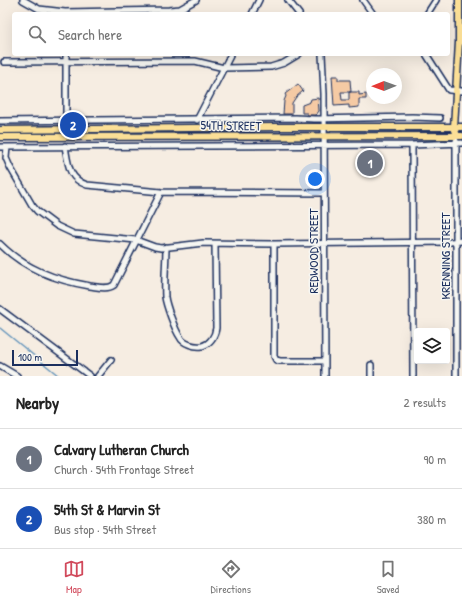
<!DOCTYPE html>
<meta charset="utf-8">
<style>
body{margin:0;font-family:"Patrick Hand",sans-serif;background:#f2f2f2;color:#222}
.controls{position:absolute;right:12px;bottom:12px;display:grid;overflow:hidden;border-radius:4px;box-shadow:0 4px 16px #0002}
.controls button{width:36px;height:36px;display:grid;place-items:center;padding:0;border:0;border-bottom:1px solid #e0e0e0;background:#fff;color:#222;font:20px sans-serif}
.compass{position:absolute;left:366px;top:68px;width:36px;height:36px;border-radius:50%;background:#fff;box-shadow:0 4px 16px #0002;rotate:269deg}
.scale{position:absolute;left:12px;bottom:10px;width:66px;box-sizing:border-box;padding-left:4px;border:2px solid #1b2f5e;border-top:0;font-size:11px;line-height:14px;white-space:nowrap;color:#1b2f5e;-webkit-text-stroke:3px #f6f6f2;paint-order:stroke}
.you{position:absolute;left:315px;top:179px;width:14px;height:14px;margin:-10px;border:3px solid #fff;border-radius:50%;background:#1a73e8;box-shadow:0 0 0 6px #1a73e833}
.badge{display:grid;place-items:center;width:26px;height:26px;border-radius:50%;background:#d1495b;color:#fff;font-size:13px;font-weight:700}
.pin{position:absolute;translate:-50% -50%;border:2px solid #fff;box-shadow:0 1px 4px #0006}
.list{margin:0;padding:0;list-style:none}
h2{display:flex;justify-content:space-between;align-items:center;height:52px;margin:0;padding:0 16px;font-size:17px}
h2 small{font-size:13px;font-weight:400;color:#767676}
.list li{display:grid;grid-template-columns:26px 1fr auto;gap:12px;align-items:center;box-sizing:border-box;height:60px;padding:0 16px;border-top:1px solid #e0e0e0}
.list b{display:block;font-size:15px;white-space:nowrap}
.list p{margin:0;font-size:13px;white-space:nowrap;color:#767676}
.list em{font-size:13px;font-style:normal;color:#767676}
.icon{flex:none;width:22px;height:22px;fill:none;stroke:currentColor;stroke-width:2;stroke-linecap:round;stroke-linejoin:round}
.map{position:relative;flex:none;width:462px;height:376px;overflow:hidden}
.search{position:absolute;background:#fff;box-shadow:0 4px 16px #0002;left:12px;right:12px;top:12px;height:44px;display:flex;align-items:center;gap:10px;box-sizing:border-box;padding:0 14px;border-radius:4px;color:#767676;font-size:15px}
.sheet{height:172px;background:#fff}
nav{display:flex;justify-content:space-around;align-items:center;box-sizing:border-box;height:56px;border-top:1px solid #e0e0e0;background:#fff;font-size:11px;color:#767676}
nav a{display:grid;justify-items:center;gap:2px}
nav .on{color:#d1495b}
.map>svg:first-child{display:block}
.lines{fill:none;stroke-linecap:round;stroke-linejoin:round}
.stream{stroke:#6796bc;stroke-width:1.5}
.building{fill:#f5caa4;stroke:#1b2f5e}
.minor-casing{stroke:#1b2f5e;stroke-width:8}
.major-casing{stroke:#1b2f5e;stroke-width:9}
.minor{stroke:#f6f6f2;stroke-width:5}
.major{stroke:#fbdf96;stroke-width:6}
.labels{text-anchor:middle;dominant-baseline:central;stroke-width:3;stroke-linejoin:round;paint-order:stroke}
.street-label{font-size:13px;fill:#1b2f5e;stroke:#f6f6f2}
</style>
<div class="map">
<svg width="462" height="376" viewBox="0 0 462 376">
<rect width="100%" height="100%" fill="#f6ede2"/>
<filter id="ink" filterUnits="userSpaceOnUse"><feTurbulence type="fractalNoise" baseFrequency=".025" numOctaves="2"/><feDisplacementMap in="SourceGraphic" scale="8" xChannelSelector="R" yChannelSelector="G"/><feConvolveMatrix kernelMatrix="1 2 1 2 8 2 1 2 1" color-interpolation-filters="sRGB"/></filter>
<g filter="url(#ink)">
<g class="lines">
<!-- stream -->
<path class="stream" d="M0 328 59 376"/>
</g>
<!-- building -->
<path class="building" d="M332 76H338V80H350L351 92H341L342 100H349V92H359V95L366 94V99H359V107L349 108V105L334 106Z
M298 84 303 91 296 97 292 103V114H283L284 101 286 96 285 94Z
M318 98 319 111 316 115H307V113H302V105L310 102 311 99Z"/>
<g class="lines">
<!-- minor casing -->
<g class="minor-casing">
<path id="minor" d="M23 0 39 9 65 12 169 10 180 9 196 0
M288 0 299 14
M363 0 373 14
M252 14 259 0
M427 14 436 0
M66 54V120
M322 54 324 94 325 376
M426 54 449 90 462 91
M4 62 195 61 224 68 271 67 284 63 299 54
M197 120 231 54
M0 121 296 118 314 119 412 117 440 118
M412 145 413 376
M65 146C68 163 68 179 87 185L161 192 324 193
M0 147 412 145 462 143
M7 147 6 158 10 167 32 205 37 211 57 226 74 234 136 240 155 247 161 248 203 243 274 244 450 242 462 241
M0 244C25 269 55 280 90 286 98 287 107 290 114 285L161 192
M274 244V356L276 360 280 361H325
M166 247C166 263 164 280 165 297 166 305 175 330 180 337 183 344 195 347 202 346 210 344 215 336 216 328L215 244
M0 309 90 376
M371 365V376
M0 366 17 376
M98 376 111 360
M456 376V141"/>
</g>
<!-- major casing -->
<g class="major-casing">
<path id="major" d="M0 130 279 127H462
M457 136 454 127 459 42V0
M0 137 462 136"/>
</g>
<!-- minor -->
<use href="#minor" class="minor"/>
<!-- major -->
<use href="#major" class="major"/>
</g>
</g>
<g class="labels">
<!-- street labels -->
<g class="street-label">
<text transform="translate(231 125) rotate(1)">54TH STREET</text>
<text transform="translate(313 251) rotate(-90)">REDWOOD STREET</text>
<text transform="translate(445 256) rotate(-90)">KRENNING STREET</text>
</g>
</g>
</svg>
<div class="controls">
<button><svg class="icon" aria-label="layers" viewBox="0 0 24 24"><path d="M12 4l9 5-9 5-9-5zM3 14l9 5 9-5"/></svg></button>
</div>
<svg class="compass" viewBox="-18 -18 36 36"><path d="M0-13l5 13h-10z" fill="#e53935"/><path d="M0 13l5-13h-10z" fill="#767676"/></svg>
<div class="scale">100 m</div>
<div class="you"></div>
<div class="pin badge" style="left:370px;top:163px;background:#6b7280">1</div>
<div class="pin badge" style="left:73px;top:125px;background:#1a4fb4">2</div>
<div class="search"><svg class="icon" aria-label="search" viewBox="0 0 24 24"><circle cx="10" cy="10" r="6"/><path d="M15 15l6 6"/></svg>Search here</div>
</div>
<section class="sheet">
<h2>Nearby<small>2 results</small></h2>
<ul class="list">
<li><span class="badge" style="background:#6b7280">1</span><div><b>Calvary Lutheran Church</b><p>Church · 54th Frontage Street</p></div><em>90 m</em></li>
<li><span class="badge" style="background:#1a4fb4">2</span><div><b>54th St &amp; Marvin St</b><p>Bus stop · 54th Street</p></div><em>380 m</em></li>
</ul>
</section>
<nav>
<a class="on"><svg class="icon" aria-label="map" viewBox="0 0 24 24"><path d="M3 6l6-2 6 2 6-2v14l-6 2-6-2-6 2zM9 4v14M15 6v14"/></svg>Map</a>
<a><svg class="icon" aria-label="directions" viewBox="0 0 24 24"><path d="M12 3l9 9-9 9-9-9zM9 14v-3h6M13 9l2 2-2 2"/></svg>Directions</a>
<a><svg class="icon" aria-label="saved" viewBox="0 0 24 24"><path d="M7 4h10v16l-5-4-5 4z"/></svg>Saved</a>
</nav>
